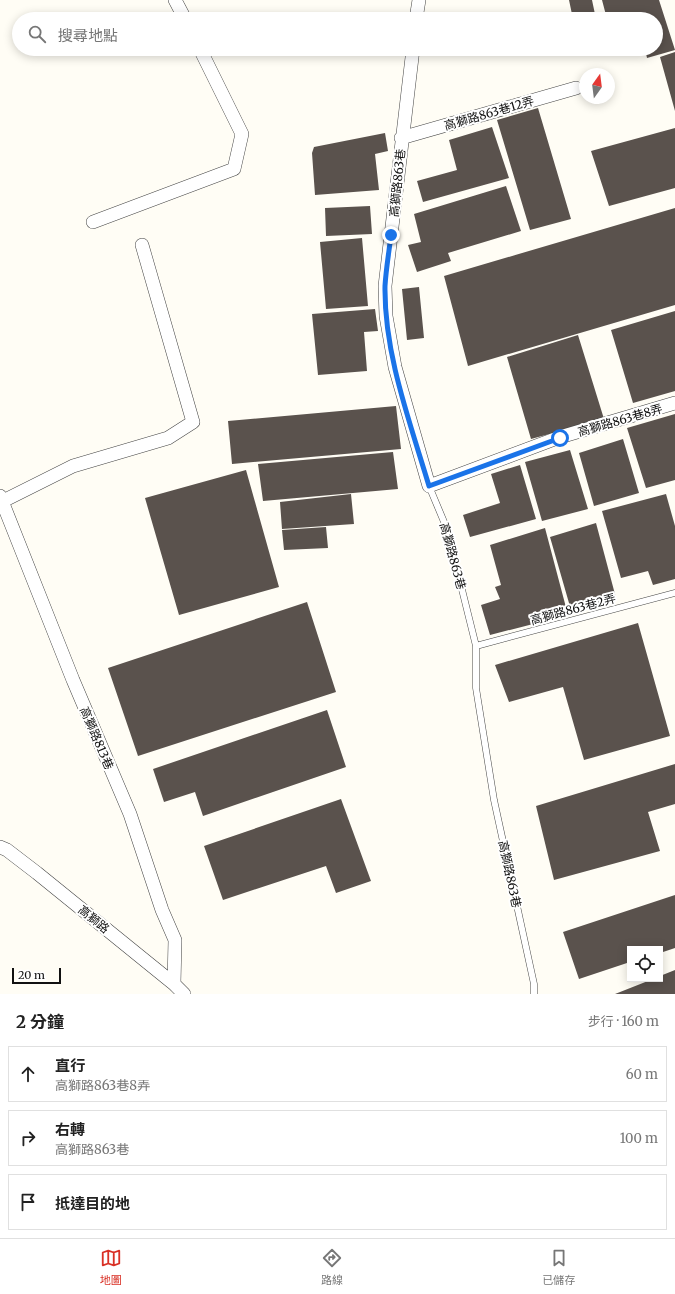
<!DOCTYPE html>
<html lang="zh-TW">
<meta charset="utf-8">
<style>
body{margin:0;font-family:Merriweather,"Noto Sans TC",serif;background:#f6f6f6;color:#222}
.controls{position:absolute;right:12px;bottom:12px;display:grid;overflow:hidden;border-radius:0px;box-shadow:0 2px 10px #0003}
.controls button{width:36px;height:36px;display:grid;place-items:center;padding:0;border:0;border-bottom:1px solid #e0e0e0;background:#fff;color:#222;font:20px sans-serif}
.compass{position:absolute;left:579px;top:68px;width:36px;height:36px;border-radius:50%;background:#fff;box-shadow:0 2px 10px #0003;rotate:14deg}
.scale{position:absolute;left:12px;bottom:10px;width:49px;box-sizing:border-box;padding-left:4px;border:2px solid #111;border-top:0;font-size:11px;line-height:14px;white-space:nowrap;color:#111;-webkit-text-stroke:3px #fff;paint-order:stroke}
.stop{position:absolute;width:12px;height:12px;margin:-9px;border:3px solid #1a73e8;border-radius:50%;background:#fff}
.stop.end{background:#1a73e8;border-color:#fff;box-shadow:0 1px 4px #0008}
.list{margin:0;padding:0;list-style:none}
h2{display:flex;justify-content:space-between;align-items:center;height:52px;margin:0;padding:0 16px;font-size:17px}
h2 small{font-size:13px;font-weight:400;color:#767676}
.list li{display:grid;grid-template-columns:26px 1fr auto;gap:12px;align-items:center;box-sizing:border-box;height:56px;margin:0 8px 8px;padding:0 8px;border:1px solid #e0e0e0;border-radius:0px}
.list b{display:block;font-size:15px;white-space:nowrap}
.list p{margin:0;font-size:13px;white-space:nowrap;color:#767676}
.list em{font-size:13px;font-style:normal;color:#767676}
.icon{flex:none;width:22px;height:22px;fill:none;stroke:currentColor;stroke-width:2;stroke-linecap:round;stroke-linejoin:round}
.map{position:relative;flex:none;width:675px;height:994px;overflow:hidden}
.search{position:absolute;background:#fff;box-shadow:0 2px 10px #0003;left:12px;right:12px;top:12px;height:44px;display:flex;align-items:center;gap:10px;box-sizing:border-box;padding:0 14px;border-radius:22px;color:#767676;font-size:15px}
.sheet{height:244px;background:#fff}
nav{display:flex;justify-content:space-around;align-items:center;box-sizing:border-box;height:56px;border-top:1px solid #e0e0e0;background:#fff;font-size:11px;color:#767676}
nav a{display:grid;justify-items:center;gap:2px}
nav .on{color:#d93025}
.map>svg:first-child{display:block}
.building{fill:#5a524d}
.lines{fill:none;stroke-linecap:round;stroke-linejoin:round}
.lane-casing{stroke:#444;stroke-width:7}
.street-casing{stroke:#444;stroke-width:14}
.lane{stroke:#fff;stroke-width:6}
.street{stroke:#fff;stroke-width:13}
.route{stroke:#1a73e8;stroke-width:5}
.labels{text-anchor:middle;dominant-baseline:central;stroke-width:4;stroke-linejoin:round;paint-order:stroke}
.street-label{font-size:12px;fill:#111;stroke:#fff}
</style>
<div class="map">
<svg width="675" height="994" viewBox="0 0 675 994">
<rect width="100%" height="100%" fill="#fffdf5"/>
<!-- building -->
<path class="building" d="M569 0H592L596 19H573Z
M602 0H659L675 50 647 58 645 49H656V19H607Z
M580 49H602L603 52 581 56Z
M675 52V111L660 57Z
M538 108 571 219 530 230 497 120Z
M492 127 509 178 423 202 417 181 457 170 449 140Z
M675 128V188L609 206 591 151Z
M385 133 388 151 375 154 379 190 315 195 312 153 314 147Z
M506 186 521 231 448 253 451 261 417 272 408 245 421 242 414 214Z
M370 206 372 234 326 236 325 208Z
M675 208V305L468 366 444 276Z
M362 238 368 306 326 309 320 242Z
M419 287 424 338 407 340 402 289Z
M375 309 378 331 364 332 367 371 318 375 312 314Z
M675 311V391L633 403 611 330Z
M578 335 604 419 531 439 507 357Z
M396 406 401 449 232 464 228 421Z
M675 414V480L646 488 627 428Z
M623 439 639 493 594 506 579 453Z
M570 450 588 509 542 521 525 462Z
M393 452 398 489 263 501 258 464Z
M520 465 536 519 470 537 463 515 500 503 491 474Z
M246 470 279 587 179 615 145 498Z
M351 494 354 524 282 529 280 502Z
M666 494 675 526V579L653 585 648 571 621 578 602 511Z
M596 523 616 598 571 610 550 537Z
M326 527 328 548 284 550 282 530Z
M545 528 568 615 490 635 481 605 500 599 495 587 501 585 490 545Z
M307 602 336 692 138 756 108 668Z
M638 623 670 736 584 760 563 687 509 702 495 665Z
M327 710 346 767 203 816 195 792 164 802 153 769Z
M675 764V804L648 812 660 851 554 880 536 806Z
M341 799 371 881 336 893 326 866 223 900 204 846Z
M675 895V948L660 953V949H630V962L579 979 563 932Z
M675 970V994H615L653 979H660V976Z"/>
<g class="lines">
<!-- lane casing -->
<g class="lane-casing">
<path id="lane" d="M429 486 447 529 476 646V688L494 800 534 984V994
M476 646 675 593"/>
</g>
<!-- street casing -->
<g class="street-casing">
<path id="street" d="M175 0 185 19
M416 19 419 0
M413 49 385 286 386 316 395 367 429 486 560 437 675 403
M401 138 576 88
M93 222 234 169 242 134 200 49
M0 496 73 680 130 814 162 910 175 940 174 984
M3 501 73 466 168 438 193 422 142 245
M0 847 7 850 37 873 174 984 184 994"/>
</g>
<!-- lane -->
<use href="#lane" class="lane"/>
<!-- street -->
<use href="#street" class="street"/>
</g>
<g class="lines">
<!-- route -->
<path class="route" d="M391 235C389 252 386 269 385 286 384 354 410 422 429 486L560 438"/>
</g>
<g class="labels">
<!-- street labels -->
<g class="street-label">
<text transform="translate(489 113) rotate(-16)">高獅路863巷12弄</text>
<text transform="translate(397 183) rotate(-84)">高獅路863巷</text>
<text transform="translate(620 420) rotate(-16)">高獅路863巷8弄</text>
<text transform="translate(453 556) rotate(75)">高獅路863巷</text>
<text transform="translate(573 609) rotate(-15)">高獅路863巷2弄</text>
<text transform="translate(97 738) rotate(67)">高獅路813巷</text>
<text transform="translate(510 874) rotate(78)">高獅路863巷</text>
<text transform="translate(94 919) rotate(39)">高獅路</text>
</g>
</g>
</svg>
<div class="controls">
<button><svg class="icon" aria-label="locate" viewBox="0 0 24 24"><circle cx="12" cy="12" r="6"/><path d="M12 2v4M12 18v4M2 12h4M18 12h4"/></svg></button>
</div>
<svg class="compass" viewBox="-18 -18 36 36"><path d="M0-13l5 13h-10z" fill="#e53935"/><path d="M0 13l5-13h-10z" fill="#767676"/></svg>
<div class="scale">20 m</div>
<div class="stop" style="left:560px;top:438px"></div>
<div class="stop end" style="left:391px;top:235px"></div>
<div class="search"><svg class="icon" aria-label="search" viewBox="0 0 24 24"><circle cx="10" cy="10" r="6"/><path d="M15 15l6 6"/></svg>搜尋地點</div>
</div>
<section class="sheet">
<h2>2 分鐘<small>步行 · 160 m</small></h2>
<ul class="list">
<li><svg class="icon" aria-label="ahead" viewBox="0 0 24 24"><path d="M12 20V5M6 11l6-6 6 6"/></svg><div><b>直行</b><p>高獅路863巷8弄</p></div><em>60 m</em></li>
<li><svg class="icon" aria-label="right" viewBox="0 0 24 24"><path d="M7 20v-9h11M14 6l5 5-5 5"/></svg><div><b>右轉</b><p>高獅路863巷</p></div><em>100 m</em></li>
<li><svg class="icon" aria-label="arrive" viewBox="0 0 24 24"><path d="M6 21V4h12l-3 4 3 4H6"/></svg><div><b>抵達目的地</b></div></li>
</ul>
</section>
<nav>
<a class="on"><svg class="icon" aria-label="map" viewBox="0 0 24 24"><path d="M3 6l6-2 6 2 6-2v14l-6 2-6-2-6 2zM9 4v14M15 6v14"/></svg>地圖</a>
<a><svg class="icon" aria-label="directions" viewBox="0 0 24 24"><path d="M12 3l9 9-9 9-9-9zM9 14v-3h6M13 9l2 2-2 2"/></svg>路線</a>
<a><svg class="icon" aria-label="saved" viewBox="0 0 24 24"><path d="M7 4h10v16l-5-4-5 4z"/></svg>已儲存</a>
</nav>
